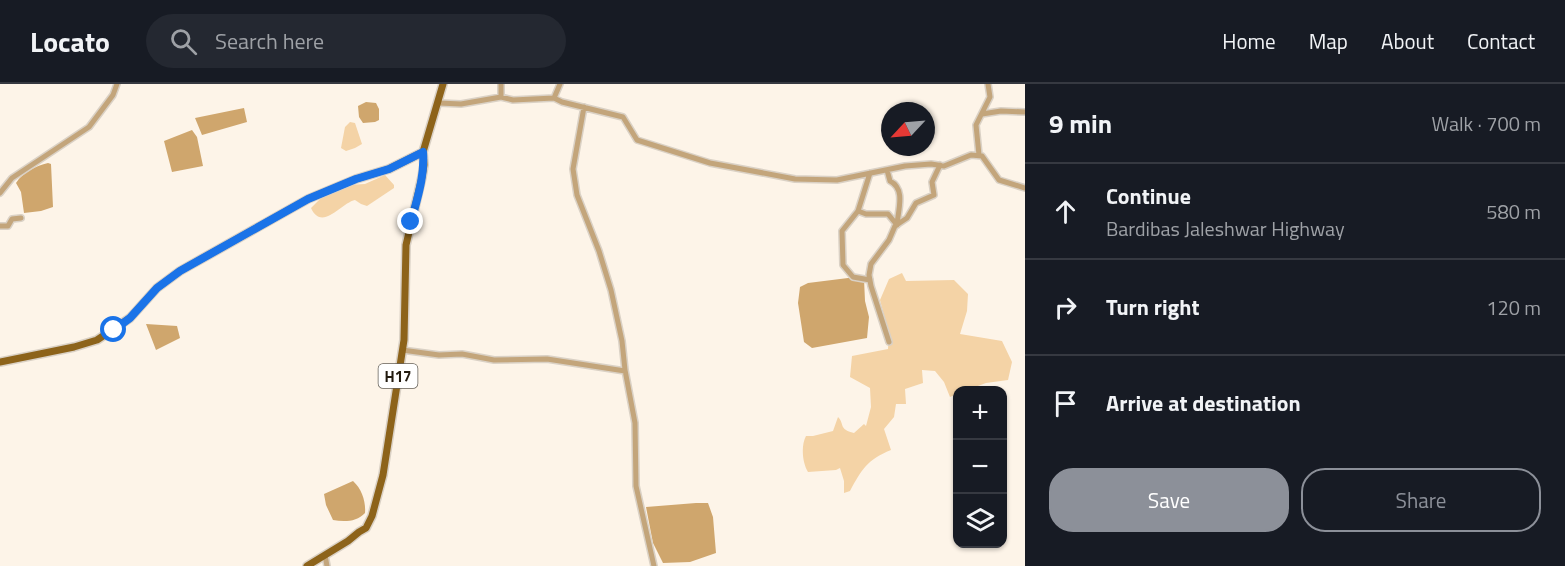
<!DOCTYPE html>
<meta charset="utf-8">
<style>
body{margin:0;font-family:"Titillium Web",sans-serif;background:#242831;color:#f1f3f6}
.controls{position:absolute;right:18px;bottom:18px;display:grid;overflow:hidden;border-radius:12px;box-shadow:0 2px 4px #0004}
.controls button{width:54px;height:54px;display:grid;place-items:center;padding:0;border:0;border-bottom:2px solid #363941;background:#171b24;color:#f1f3f6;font:30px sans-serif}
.compass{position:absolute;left:881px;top:18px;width:54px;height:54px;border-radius:50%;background:#171b24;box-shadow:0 2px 4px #0004;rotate:244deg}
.stop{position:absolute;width:18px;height:18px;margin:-14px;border:4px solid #1a73e8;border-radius:50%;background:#fff}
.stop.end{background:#1a73e8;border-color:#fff;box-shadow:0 2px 6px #0008}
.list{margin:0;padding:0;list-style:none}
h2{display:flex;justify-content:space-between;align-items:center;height:78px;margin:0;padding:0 24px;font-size:26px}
h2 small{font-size:20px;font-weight:400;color:#9ea1a6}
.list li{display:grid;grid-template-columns:39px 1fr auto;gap:18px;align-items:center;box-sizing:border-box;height:96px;padding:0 24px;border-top:2px solid #363941}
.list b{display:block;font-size:22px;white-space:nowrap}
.list p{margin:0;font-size:20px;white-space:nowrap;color:#9ea1a6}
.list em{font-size:20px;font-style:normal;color:#9ea1a6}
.actions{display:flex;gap:12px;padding:18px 24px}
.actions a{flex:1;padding:14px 0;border:2px solid #8c9099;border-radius:24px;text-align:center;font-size:21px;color:#8c9099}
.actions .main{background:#8c9099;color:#fff}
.icon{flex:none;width:33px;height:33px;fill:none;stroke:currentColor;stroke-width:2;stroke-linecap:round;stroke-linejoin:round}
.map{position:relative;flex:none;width:1025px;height:482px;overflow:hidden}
header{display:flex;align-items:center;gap:36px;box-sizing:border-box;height:84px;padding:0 30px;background:#171b24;border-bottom:2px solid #363941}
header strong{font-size:28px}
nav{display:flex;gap:33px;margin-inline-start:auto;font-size:21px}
.search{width:420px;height:54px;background:#242831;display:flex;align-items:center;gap:15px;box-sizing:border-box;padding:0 21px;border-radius:33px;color:#9ea1a6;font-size:22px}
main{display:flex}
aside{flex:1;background:#171b24}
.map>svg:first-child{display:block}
.green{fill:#f4d3a6}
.water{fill:#cfa66d}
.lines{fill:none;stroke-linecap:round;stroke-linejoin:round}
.minor-casing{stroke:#dad1c5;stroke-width:8}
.major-casing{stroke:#dad1c5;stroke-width:10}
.minor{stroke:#c3a57b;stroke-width:5}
.major{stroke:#8d631a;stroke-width:7}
.route{stroke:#1a73e8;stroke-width:8}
.labels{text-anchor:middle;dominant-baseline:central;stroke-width:6;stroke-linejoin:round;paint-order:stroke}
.shield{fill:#fff;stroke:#645f57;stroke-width:1.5}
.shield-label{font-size:15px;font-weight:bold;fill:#221a0f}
</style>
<header>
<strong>Locato</strong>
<div class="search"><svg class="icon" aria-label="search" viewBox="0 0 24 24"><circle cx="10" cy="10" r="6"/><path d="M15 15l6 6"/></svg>Search here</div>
<nav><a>Home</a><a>Map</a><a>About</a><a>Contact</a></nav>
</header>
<main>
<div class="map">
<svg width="1025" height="482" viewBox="0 0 1025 482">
<rect width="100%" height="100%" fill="#fdf4e8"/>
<!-- green -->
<path class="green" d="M350 38 355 39 362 60 355 64 346 67 341 64 345 43Z
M385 91 394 101V104L367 122 361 120 355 116C341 119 322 148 311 124L324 111 348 101 365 100Z
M902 189 906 197 954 196 968 210 967 227 960 250 1002 257 1012 278 1008 296 986 299 967 306H957V310L950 313 944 298 935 287 922 286 923 299 905 305 906 320H896L894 333 884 345 891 366C867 376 862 385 850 407L844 409V397L840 384 836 386 808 388C802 378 801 361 806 352H813L833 347 838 333C845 340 838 345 854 349L864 340 866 342 871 323 870 304 850 293 852 272 888 265 889 250 880 216 889 195Z"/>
<!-- water -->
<path class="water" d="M366 18 376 19 379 25V36L375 38 363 39 359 33 358 22Z
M244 24 247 38 202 51 195 34Z
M192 46 197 53 203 82 172 88 164 57Z
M48 79 51 80 53 123 41 127 24 129 21 108 16 99C23 88 36 82 48 79Z
M848 194 864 195 865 217 869 233 867 254 812 264 804 258 798 219 800 203 808 199Z
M146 240 177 242 180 254 156 266Z
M353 397C362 405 366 418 365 429 357 438 344 438 333 436L326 421 324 410Z
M696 419H708L713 433 716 469 690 478 663 479 653 459 646 423Z"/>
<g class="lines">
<!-- minor casing -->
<g class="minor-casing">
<path id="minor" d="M501 13V0
M554 14 560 0
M439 19 461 20 501 13 513 16 554 14 562 18 623 33 637 56 710 79 795 95 837 96 905 82 931 80 944 82 971 71 982 72 999 96 1025 104
M584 23 573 85 577 111 599 167 611 206 622 257 625 286 635 339 636 402 654 482
M982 30 1001 27 1025 28
M979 71 976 41 990 13 988 0
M887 86 890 97C906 105 898 126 897 141
M870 89 858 127 866 130H888L897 141
M0 109 12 94 89 43 113 11 117 0
M858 127 842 147 843 181 853 193 870 196
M0 142H8L12 135 21 134
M889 258 871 202 869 191 871 180 889 156 895 142 907 134 916 119 934 111 932 98 940 81
M402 266 439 271 462 270 494 276 547 275 625 287
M325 471 327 482"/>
</g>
<!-- major casing -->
<g class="major-casing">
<path id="major" d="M0 278 74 263 97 256 130 234 157 204 180 187 308 115 356 95 389 85 423 68
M307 482 348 457 359 448 366 444 372 432 383 391 404 256 406 161 422 93 424 81 423 68 443 0"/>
</g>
<!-- minor -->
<use href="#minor" class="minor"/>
<!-- major -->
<use href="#major" class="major"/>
</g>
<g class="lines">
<!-- route -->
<path class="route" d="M114 246 130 234 157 204 180 187 308 115 356 95 389 85 423 68C425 92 417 115 411 138"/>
</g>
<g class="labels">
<!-- shield labels -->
<rect class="shield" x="378.5" y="280" width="39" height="24" rx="4.5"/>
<g class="shield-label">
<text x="398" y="292">H17</text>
</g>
</g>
</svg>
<div class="controls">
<button>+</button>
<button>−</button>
<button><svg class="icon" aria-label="layers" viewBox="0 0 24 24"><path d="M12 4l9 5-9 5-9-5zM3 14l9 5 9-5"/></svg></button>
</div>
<svg class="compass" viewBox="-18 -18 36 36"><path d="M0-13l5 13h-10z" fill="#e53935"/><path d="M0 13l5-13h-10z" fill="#9ea1a6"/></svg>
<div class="stop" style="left:114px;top:246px"></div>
<div class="stop end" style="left:411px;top:138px"></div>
</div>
<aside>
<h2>9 min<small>Walk · 700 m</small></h2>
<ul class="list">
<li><svg class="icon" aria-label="ahead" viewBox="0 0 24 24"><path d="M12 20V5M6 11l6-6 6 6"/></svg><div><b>Continue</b><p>Bardibas Jaleshwar Highway</p></div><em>580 m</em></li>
<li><svg class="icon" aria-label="right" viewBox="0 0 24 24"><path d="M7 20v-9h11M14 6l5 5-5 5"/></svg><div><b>Turn right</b></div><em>120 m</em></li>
<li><svg class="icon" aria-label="arrive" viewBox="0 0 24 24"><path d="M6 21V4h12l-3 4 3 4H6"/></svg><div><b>Arrive at destination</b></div></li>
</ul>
<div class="actions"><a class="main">Save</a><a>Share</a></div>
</aside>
</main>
